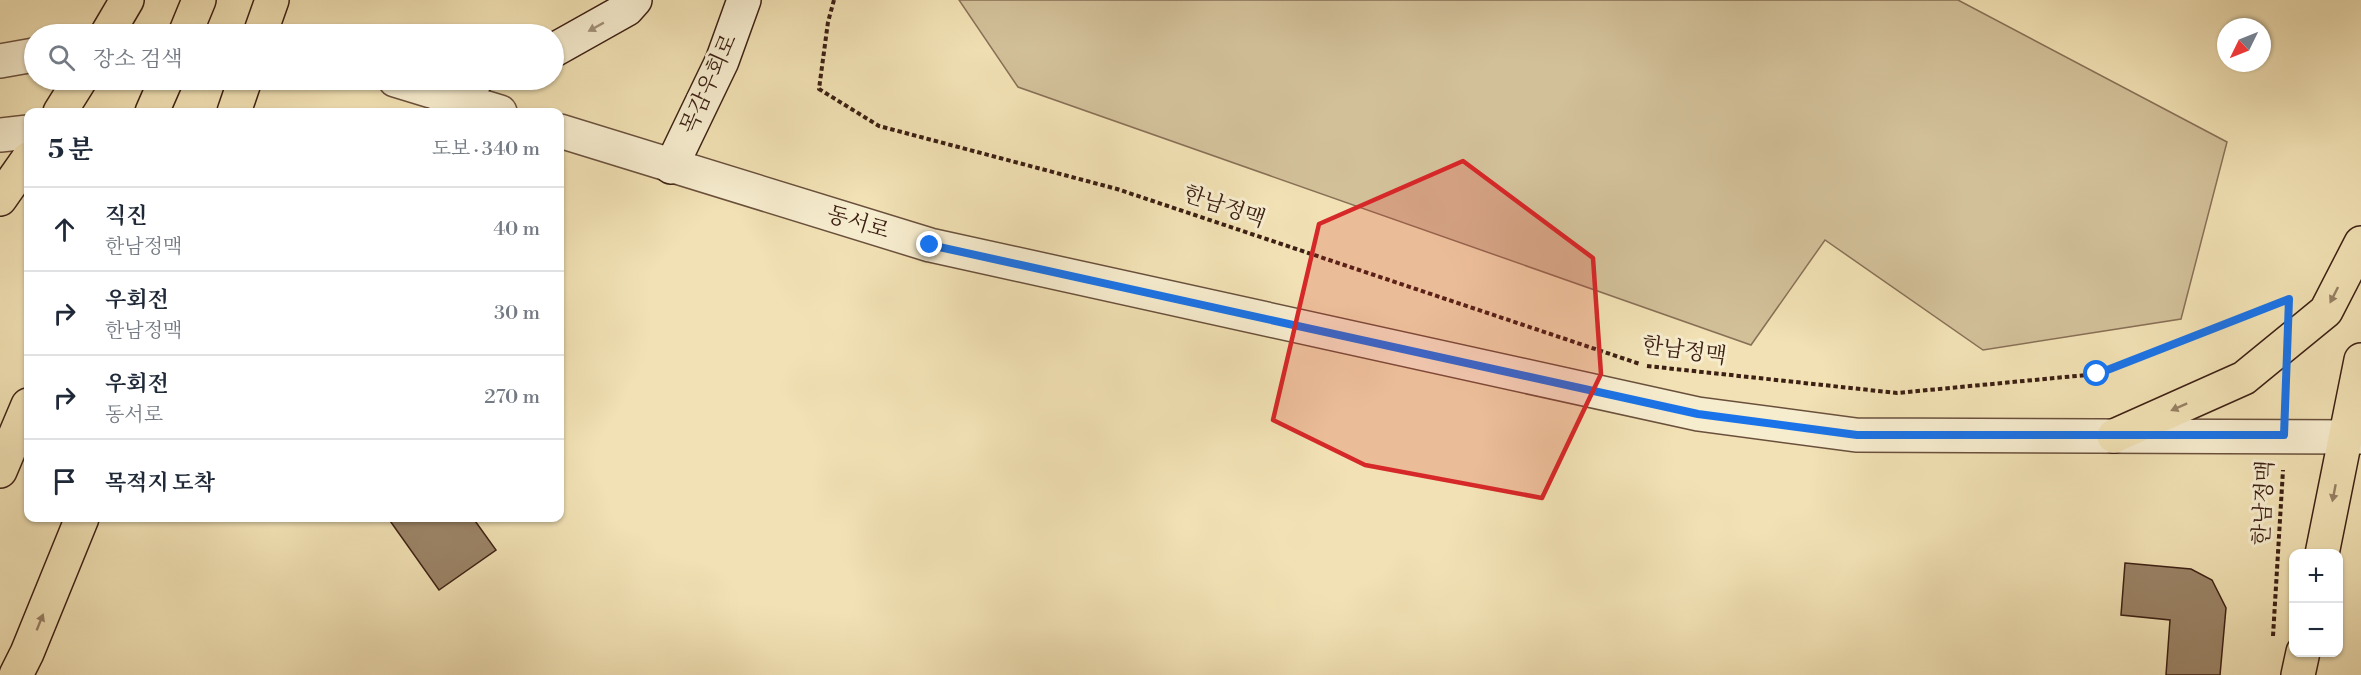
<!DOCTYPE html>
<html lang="ko">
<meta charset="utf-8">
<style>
body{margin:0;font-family:"Libre Bodoni","Noto Serif KR",serif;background:#f2f2f3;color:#1f2937}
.controls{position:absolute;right:18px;bottom:18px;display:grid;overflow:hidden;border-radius:12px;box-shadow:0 2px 4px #0004}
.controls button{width:54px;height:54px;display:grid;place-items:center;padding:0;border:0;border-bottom:2px solid #e0e1e3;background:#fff;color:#1f2937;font:30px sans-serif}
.compass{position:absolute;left:2217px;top:18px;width:54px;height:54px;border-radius:50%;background:#fff;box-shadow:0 2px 4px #0004;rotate:227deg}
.stop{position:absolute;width:18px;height:18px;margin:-14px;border:4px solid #1a73e8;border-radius:50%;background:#fff}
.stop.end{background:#1a73e8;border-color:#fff;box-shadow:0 2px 6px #0008}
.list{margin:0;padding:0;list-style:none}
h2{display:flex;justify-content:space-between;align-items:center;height:78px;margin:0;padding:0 24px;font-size:26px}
h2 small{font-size:20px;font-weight:400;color:#747a83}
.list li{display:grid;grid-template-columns:39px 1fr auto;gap:18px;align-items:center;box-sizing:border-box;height:84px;padding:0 24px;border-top:2px solid #e0e1e3}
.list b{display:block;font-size:22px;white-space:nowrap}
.list p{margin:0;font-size:20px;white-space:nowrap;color:#747a83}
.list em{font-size:20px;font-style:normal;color:#747a83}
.icon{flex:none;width:33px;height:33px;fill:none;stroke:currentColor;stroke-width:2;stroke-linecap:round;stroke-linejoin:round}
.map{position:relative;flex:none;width:2361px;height:675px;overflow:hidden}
.search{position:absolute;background:#fff;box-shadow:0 2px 4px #0004;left:24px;top:24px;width:540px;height:66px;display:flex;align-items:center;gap:15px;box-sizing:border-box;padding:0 21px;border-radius:33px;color:#747a83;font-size:22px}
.panel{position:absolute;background:#fff;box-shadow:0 2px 4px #0004;left:24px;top:108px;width:540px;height:414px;border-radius:12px}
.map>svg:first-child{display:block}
.green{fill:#d2c099;stroke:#887056;stroke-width:1.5}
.building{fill:#9b8467;stroke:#3d2014;stroke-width:1.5}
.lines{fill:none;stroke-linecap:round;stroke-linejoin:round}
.tertiary-casing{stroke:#6a503c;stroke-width:36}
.secondary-casing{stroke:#3d2014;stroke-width:36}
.primary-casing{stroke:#3d2014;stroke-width:36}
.motorway-casing{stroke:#3d2014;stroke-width:36}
.path{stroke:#3d2014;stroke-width:4;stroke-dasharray:4.5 3;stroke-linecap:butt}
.tertiary{stroke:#f6ecce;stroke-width:33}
.secondary{stroke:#f6ecce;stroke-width:33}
.primary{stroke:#f1e1b4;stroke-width:33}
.motorway{stroke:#f1e1b4;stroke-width:33}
.oneway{fill:#a3907a}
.oneway2{fill:#978064}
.route{stroke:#1a73e8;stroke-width:8}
.marked{fill:#d62828;fill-opacity:0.2;stroke:#d62828;stroke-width:4.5;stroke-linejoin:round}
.labels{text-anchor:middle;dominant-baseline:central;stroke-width:6;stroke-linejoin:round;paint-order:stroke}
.street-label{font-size:22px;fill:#3d2014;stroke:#f6ecce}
</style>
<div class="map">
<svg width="2361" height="675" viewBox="0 0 2361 675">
<rect width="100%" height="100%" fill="#f1e1b4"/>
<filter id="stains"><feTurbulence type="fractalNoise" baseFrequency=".00333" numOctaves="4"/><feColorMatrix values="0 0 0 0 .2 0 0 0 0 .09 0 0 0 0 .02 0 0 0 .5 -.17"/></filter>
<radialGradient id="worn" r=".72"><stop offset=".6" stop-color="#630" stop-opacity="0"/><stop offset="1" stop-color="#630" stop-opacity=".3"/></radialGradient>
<!-- green -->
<path class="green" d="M959 0H1958L2227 142 2181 319 1983 350 1825 240 1751 345 1018 87Z"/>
<!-- building -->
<path class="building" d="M388 518H473L496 550 439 590Z
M2125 563 2191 569 2212 580 2226 608 2220 675H2166L2170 620 2121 615Z"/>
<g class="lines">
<!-- tertiary casing -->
<g class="tertiary-casing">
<path id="tertiary" d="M0 61 34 55
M395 80 500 112
M560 131 930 245 1698 414 1856 435 2361 437
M0 135 28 132"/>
</g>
<!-- secondary casing -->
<g class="secondary-casing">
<path id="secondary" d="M554 50 627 9 635 0
M438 93 476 80
M671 167 722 61 744 0"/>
</g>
<!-- primary casing -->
<g class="primary-casing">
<path id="primary" d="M2114 436 2244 378 2326 311 2361 243
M2322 554 2361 360
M2298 675 2303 652"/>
</g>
<!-- motorway casing -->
<g class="motorway-casing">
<path id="motorway" d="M107 34 127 0
M185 34 199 0
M260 34 272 0
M60 112 80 80
M152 112 166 80
M234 112 245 80
M0 199 28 159
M0 471 28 405
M16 675 27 653 82 518"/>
</g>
<!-- path -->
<path class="path" d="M834 0 828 22 819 89 879 126 1117 189 1640 364
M1647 366 1897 393 2097 374 2281 302
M2285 405 2286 389
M2273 636 2283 470"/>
<!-- tertiary -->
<use href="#tertiary" class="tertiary"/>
<!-- secondary -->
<use href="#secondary" class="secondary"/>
<!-- primary -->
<use href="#primary" class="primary"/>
<!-- motorway -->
<use href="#motorway" class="motorway"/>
</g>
<!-- one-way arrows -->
<defs><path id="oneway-solid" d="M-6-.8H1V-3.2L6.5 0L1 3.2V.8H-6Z" transform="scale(1.5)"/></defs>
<use class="oneway" href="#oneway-solid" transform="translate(596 27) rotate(151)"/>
<g class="oneway2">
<use href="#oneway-solid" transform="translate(2334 295) rotate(117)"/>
<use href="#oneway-solid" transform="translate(2179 407) rotate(156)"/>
<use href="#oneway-solid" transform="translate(2334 493) rotate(101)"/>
<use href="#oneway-solid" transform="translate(40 622) rotate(-68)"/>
</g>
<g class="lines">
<!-- route -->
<path class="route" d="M930 245 1698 414 1857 435H2284L2289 299 2097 374"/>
</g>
<!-- marked area -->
<path class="marked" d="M1463 161 1593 258 1601 374 1542 498 1365 465 1273 420 1319 224Z"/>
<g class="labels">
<!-- street labels -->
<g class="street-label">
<text transform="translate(709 84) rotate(-66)">목감우회로</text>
<text transform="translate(1224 207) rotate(19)">한남정맥</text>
<text transform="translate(858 223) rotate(17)">동서로</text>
<text transform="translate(1684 351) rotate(8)">한남정맥</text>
<text transform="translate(2264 503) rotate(-87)">한남정맥</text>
</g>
</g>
<rect width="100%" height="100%" filter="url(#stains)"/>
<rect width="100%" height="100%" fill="url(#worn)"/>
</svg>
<div class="controls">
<button>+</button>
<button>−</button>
</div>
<svg class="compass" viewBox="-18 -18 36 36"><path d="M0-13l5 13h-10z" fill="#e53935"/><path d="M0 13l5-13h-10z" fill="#747a83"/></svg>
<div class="stop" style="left:2097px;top:374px"></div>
<div class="stop end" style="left:930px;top:245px"></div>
<div class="search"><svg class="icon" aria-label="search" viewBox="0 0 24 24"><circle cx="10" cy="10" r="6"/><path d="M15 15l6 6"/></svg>장소 검색</div>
<section class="panel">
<h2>5 분<small>도보 · 340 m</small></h2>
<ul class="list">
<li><svg class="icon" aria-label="ahead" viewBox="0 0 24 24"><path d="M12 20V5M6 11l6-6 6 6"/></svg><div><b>직진</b><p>한남정맥</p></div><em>40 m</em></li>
<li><svg class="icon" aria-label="right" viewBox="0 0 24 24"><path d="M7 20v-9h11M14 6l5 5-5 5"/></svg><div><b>우회전</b><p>한남정맥</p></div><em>30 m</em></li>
<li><svg class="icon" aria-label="right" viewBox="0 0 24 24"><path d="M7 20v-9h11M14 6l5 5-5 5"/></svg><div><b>우회전</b><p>동서로</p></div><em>270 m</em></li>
<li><svg class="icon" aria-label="arrive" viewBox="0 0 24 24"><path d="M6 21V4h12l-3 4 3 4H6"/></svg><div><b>목적지 도착</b></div></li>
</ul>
</section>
</div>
